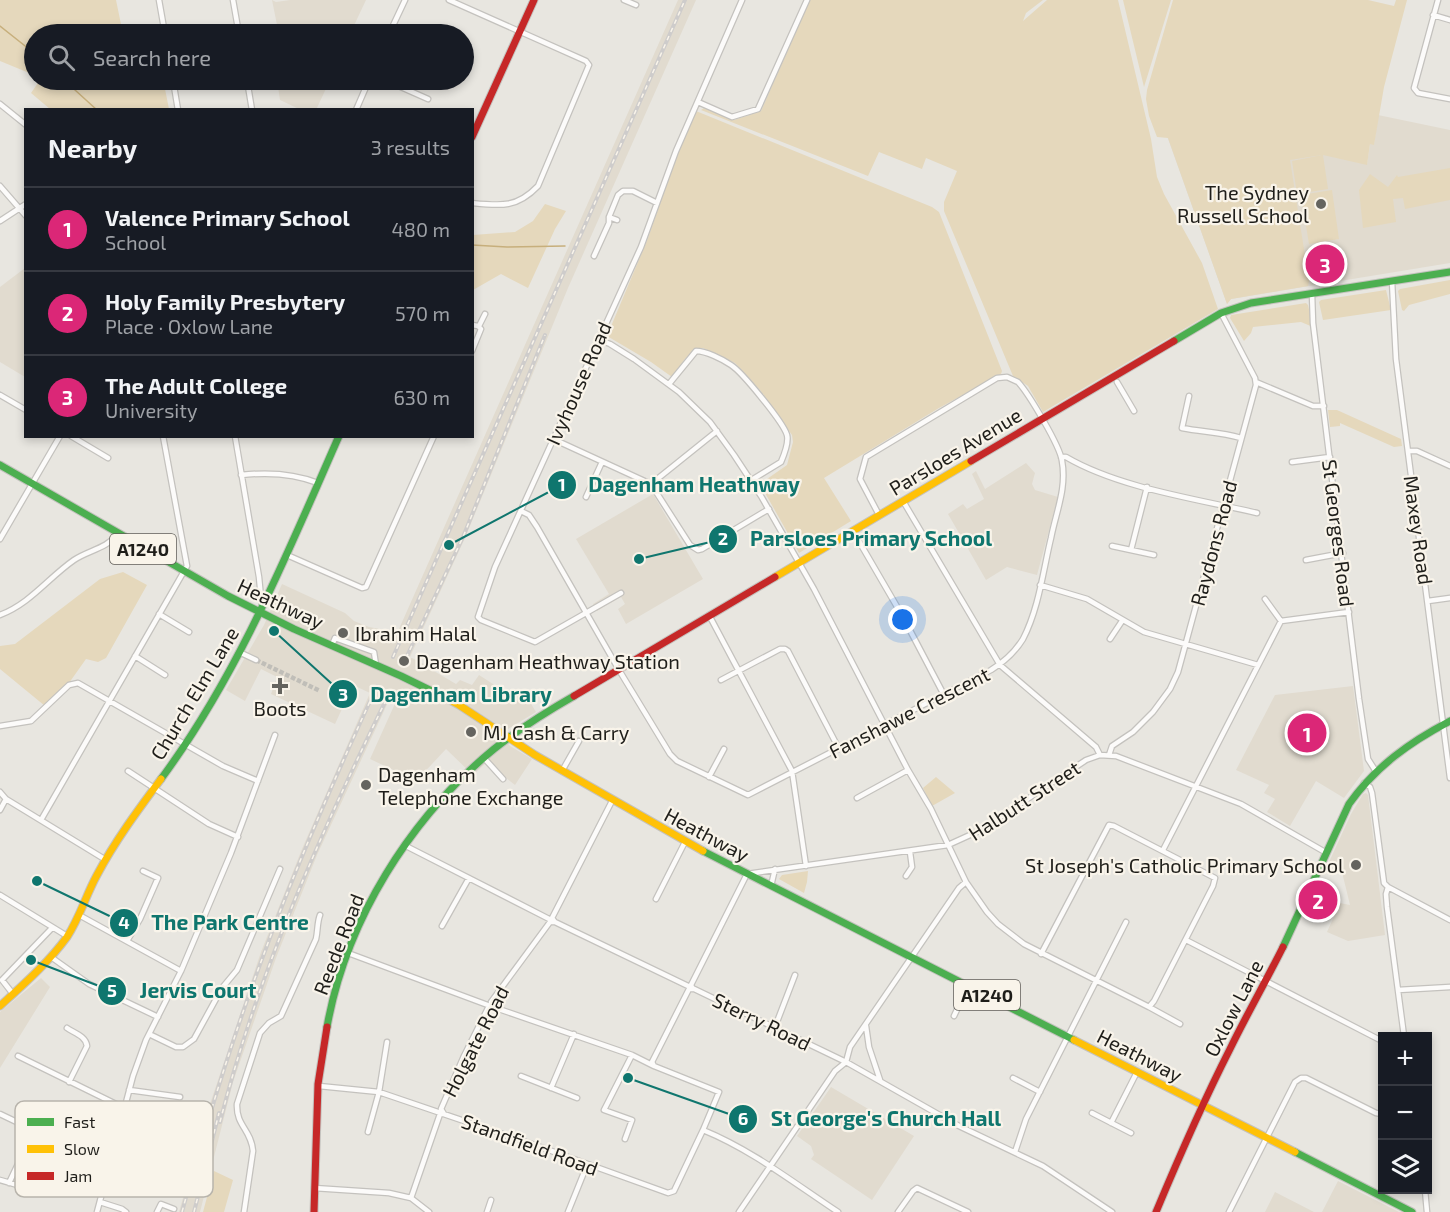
<!DOCTYPE html>
<meta charset="utf-8">
<style>
body{margin:0;font-family:"Exo 2",sans-serif;background:#20242c;color:#f1f3f6}
.controls{position:absolute;right:18px;bottom:18px;display:grid;overflow:hidden;border-radius:0px;box-shadow:0 3px 9px #0003}
.controls button{width:54px;height:54px;display:grid;place-items:center;padding:0;border:0;border-bottom:2px solid #363941;background:#171b24;color:#f1f3f6;font:30px sans-serif}
.you{position:absolute;left:903px;top:620px;width:21px;height:21px;margin:-15px;border:4px solid #fff;border-radius:50%;background:#1a73e8;box-shadow:0 0 0 9px #1a73e833}
.badge{display:grid;place-items:center;width:39px;height:39px;border-radius:50%;background:#db2777;color:#fff;font-size:20px;font-weight:700}
.pin{position:absolute;translate:-50% -50%;border:3px solid #fff;box-shadow:0 2px 6px #0006}
.list{margin:0;padding:0;list-style:none}
h2{display:flex;justify-content:space-between;align-items:center;height:78px;margin:0;padding:0 24px;font-size:26px}
h2 small{font-size:20px;font-weight:400;color:#9ea1a6}
.list li{display:grid;grid-template-columns:39px 1fr auto;gap:18px;align-items:center;box-sizing:border-box;height:84px;padding:0 24px;border-top:2px solid #363941}
.list b{display:block;font-size:22px;white-space:nowrap}
.list p{margin:0;font-size:20px;white-space:nowrap;color:#9ea1a6}
.list em{font-size:20px;font-style:normal;color:#9ea1a6}
.icon{flex:none;width:33px;height:33px;fill:none;stroke:currentColor;stroke-width:2;stroke-linecap:round;stroke-linejoin:round}
.map{position:relative;flex:none;width:1450px;height:1212px;overflow:hidden}
.search{position:absolute;background:#171b24;box-shadow:0 3px 9px #0003;left:24px;top:24px;width:450px;height:66px;display:flex;align-items:center;gap:15px;box-sizing:border-box;padding:0 21px;border-radius:33px;color:#9ea1a6;font-size:22px}
.panel{position:absolute;background:#171b24;box-shadow:0 3px 9px #0003;left:24px;top:108px;width:450px;height:330px;border-radius:0px}
.map>svg:first-child{display:block}
.built{fill:#e1dbcf}
.green{fill:#e5d8bc}
.lines{fill:none;stroke-linecap:round;stroke-linejoin:round}
.stream{stroke:#c7af7c;stroke-width:1.5}
.street-tunnel{stroke:#c0beb8;stroke-width:4.5;stroke-dasharray:4.5 2;stroke-linecap:butt}
.street-casing{stroke:#c4c2be;stroke-width:7}
.fast-casing{stroke:#c4c2be;stroke-width:9}
.slow-casing{stroke:#c4c2be;stroke-width:9}
.jam-casing{stroke:#c4c2be;stroke-width:9}
.street{stroke:#fcfbfa;stroke-width:4.5}
.fast{stroke:#4caf50;stroke-width:7}
.slow{stroke:#ffc107;stroke-width:7}
.jam{stroke:#c62828;stroke-width:7}
.rail-casing{stroke:#cecccb;stroke-width:4}
.rail{stroke:#f9f4ea;stroke-width:1.5;stroke-dasharray:4.5;stroke-linecap:butt}
.poi-dot{fill:#65645f;stroke:#f9f4ea;stroke-width:2}
.labels{text-anchor:middle;dominant-baseline:central;stroke-width:4.5;stroke-linejoin:round;paint-order:stroke}
.shield{fill:#f9f4ea;stroke:#605e58;stroke-width:1.5}
.shield-label{font-size:18px;font-weight:bold;fill:#1f1e1a}
.poi-label{font-size:20px;fill:#1f1e1a;stroke:#f9f4ea;text-anchor:start}
.street-label{font-size:20px;fill:#1f1e1a;stroke:#f9f4ea}
.key{fill:#f9f4ea;stroke:#b8b4ac;stroke-width:1.5}
.key-label{font-size:16px;fill:#1f1e1a}
.leader{fill:none;stroke:#0f766e;stroke-width:2}
.callout-dot{fill:#0f766e;stroke:#f9f4ea;stroke-width:2}
.mark-label{font-size:18px;text-anchor:middle;font-weight:bold;fill:#fff}
.callout-label{font-size:21px;text-anchor:middle;font-weight:bold;fill:#0f766e;stroke:#f9f4ea;stroke-width:4.5;stroke-linejoin:round;paint-order:stroke}
</style>
<div class="map">
<svg width="1450" height="1212" viewBox="0 0 1450 1212">
<rect width="100%" height="100%" fill="#e8e6e0"/>
<!-- built -->
<path class="built" d="M272 0 276 2 290 0H366L350 34H270L269 32 278 30Z
M678 0H696L568 288 465 538 409 659 412 658 434 669V671L456 684 460 680 472 685 479 675 513 697 525 694 536 712 508 729 504 738 510 746 532 759 515 785 506 778 503 782 486 763 473 775 446 749 418 779 404 770 402 774 370 759 398 697 393 694 390 698 317 855 276 958 233 1082 200 1212H179L207 1113 261 952 302 849 370 693 353 685 335 724 271 694 277 677 261 669 245 701 226 690 264 625 282 584 345 613 354 621 369 627 385 630 383 633 395 638Z
M277 80H330L316 110 299 109 280 100Z
M1378 115 1450 130V263L1231 299 1227 304 1161 119 1367 164 1370 144H1374Z
M25 268V377L0 362V287Z
M1026 463 1035 473 1032 484 1035 490 1058 497 1037 575 1007 567 986 580 948 514 963 504 967 509 984 499 972 474 976 471 985 489Z
M653 494 703 579 626 624 618 609 625 604 621 597 597 611 593 604 609 594 576 539Z
M1353 686 1364 771 1344 798 1316 781 1290 826 1267 812 1275 799 1264 793 1269 785 1236 770 1275 695Z
M1366 793 1368 795 1385 935 1348 941 1327 932 1340 903 1350 905 1341 868 1329 862 1351 814 1363 794Z
M41 978 50 987 0 1068V1012Z
M831 1087 914 1136 872 1200 811 1159 814 1155 811 1146 797 1136Z
M1338 1181 1399 1212H1322Z
M1275 1192 1314 1212H1265Z"/>
<!-- green -->
<path class="green" d="M0 0H116L123 34H34V75L0 61Z
M810 0H1043L1026 13 1023 21 1047 0H1118L1151 139 1157 177 1164 194 1202 263 1218 309 1043 412 1028 386 1013 376 944 211V202L957 171 926 158 922 169 879 152 868 176 701 110 704 108 734 120 761 111Z
M1123 0H1171L1144 87Z
M1173 0H1368L1394 6 1396 0H1407L1384 87 1374 145 1370 144 1367 165 1323 155 1328 189 1297 194 1292 161 1322 155 1290 160 1309 281 1308 286 1231 299 1227 304 1168 138 1157 137 1149 116 1146 99 1147 90Z
M40 80H131L133 90 164 84 169 109H50L31 93Z
M696 111 932 207 939 212 1002 371 1001 374 939 408 824 478 851 521 799 553 760 484 787 465 793 442 792 435 760 390 735 363 703 348C690 347 680 367 672 377L651 362 607 336 648 238 678 152Z
M1450 168V200L1405 209 1403 198 1393 199 1396 222 1363 228 1359 190 1370 174 1388 187 1397 175 1398 177Z
M1332 190 1339 239 1309 244 1301 195Z
M545 204 566 211 555 229 528 288 501 274 473 290V235L515 232 533 221Z
M1450 280V294L1409 305 1404 311 1402 310 1398 291 1400 289Z
M1386 290 1391 310 1323 320 1319 302 1321 300Z
M1306 303 1308 305 1313 327 1301 322 1253 327 1251 333 1244 341 1230 318 1231 315Z
M1328 410H1337L1401 439 1402 446 1394 447 1340 423V426L1330 427Z
M123 572 147 585 106 658 98 662 86 659 69 683 45 706 0 669V646L15 644 100 579Z
M936 777 955 793 932 806 923 788Z
M808 871 807 882 804 893 779 879 782 875Z
M214 1171 233 1180 224 1212H203Z"/>
<g class="lines">
<!-- stream -->
<path class="stream" d="M0 26 34 53
M64 80 97 110
M472 245 507 247 565 246"/>
<!-- street-tunnel -->
<path class="street-tunnel" d="M256 660 320 691"/>
<!-- street casing -->
<g class="street-casing">
<path id="street" d="M159 0 165 34
M233 0 239 34
M449 0 586 61 589 65 538 186C517 208 501 206 472 203
M624 0 636 5
M1438 0 1414 88 1418 93 1450 99
M1433 15 1450 20
M389 34 405 0
M173 80 178 110
M247 80 252 110
M385 80 428 99
M698 102 732 117 758 109 807 0
M0 104 26 125
M356 110 369 80
M0 186 26 216
M617 220 609 217 618 195 623 191H633L657 203
M0 221 26 204
M594 256 609 223V217
M1392 281 1396 359 1450 778
M1312 294 1313 323 1359 699 1368 759 1375 770
M472 325 478 326 481 329 472 351
M479 326 485 314
M597 339 610 344 634 359 679 392 710 422 734 455 761 496 814 589 908 770 931 809 966 882 987 912 998 924 1024 944 1149 1007 1154 1001 1213 886 1215 878 1114 826 1109 825 1041 954
M1117 382 1134 411
M1256 382 1313 406H1324
M669 384 696 351C706 351 722 359 731 365 742 372 783 422 787 435 789 443 784 455 781 462L750 481
M0 395 26 410
M1189 396 1182 428C1202 432 1221 432 1241 438
M71 436 108 458
M235 436 259 577 262 608
M553 439 651 484 690 545 698 550 702 549 769 509
M1408 451H1417L1450 466
M1061 457H1066C1119 488 1197 499 1257 513
M1292 462 1330 457
M241 475C268 472 293 473 318 483
M651 484 717 431
M586 497 602 462
M903 501 1000 665 1096 747 1100 755
M521 511 529 515 537 527 619 670 670 754 677 761 748 795 991 670C1004 662 1015 652 1023 639 1039 608 1043 571 1051 538 1056 512 1067 488 1062 461 1060 446 1029 394 1018 382L1007 377 997 378 866 457 860 479 879 515
M853 531 903 617 944 695
M0 539 60 436
M1112 546 1154 555
M1131 550 1147 487
M287 555 362 588 366 587 434 436
M1306 560 1343 553
M1040 585 1087 599 1144 632 1258 665
M621 593 535 642 481 620 478 617 495 567 641 247 676 151 742 0
M1265 599 1281 621
M1428 601 1450 598
M159 614 189 632
M0 615C31 603 48 578 74 560 89 550 106 549 118 534
M709 615 792 771 806 866
M1110 639 1122 621
M332 645 335 638 374 652 376 665
M239 652 256 660
M135 656 165 675
M721 680 780 649H785L788 651 839 749
M0 726 31 721 69 685 78 683 223 766 258 781
M1109 755 1112 746 1133 732 1153 712 1170 689 1178 672 1256 385 1255 378 1221 313
M484 758 503 779
M128 771 209 824 238 837
M562 771 579 741
M709 777 724 749
M1364 783 1370 787 1372 793 1384 883 1388 887
M0 792 6 799 106 860
M857 798 908 770
M0 810 6 799
M41 820 187 566 163 436
M404 845 555 922 846 1062 959 1126 1043 1166 1112 1212
M1163 850 1281 621 1349 612
M906 876 912 867 910 852
M771 886 775 869
M1388 887 1386 894 1387 907 1404 1036
M1388 887 1450 920
M0 895 67 936
M656 899 685 842
M79 915 181 971
M442 926 469 878
M1186 940 1382 1041
M127 941 140 919 158 878 143 871
M51 957 89 984 158 1017
M2 980 52 928
M2 980 13 994
M1398 990 1450 987
M1149 1007 1180 1024
M954 1016 968 986
M866 1026 869 1047 880 1080
M775 1027 795 975
M67 1028C74 1033 86 1036 87 1046L69 1082
M149 1034 176 1047H183L194 1039 222 988 237 970 280 869
M18 1056 124 1108
M654 1066 652 1062 689 989H693L691 985 747 874 948 845 981 830 1086 760 1100 755 1116 756 1241 804 1325 852
M521 1076 577 1098
M1013 1078 1040 1092
M319 1086 379 1092 535 1145 668 1193 674 1191 703 1130 719 1092 654 1066 632 1055 493 1007 348 953
M551 1088 574 1034
M129 1090 180 1097
M1092 1113 1131 1133
M0 1114 109 1166
M1111 1123 1137 1072
M703 1130C752 1150 794 1183 838 1212
M368 1132 379 1092 387 1042
M625 1139 632 1120 604 1110 632 1055
M113 1150 165 1163
M1015 1152 1026 1119 1126 922
M0 1180 21 1186
M9 1183 34 1130
M314 1188 389 1193 411 1198 429 1212
M1425 1190 1427 1212
M411 1198 440 1114H444L441 1109 464 1056 488 1008 493 1007 491 1002 550 922H555L552 918 612 801
M100 1202 122 1209 126 1212
M97 1212 133 1076 146 1040 181 971 231 853 275 735
M157 1212 161 1204 174 1209
M244 1212 253 1151C251 1129 236 1126 237 1104L260 1033 269 1023 281 1016 316 939C318 930 317 923 320 915
M487 1212 491 1200
M568 1212 587 1165
M739 1212 835 1071 846 1062 850 1047 959 888 966 882
M898 1212 913 1191 917 1188 968 1212
M1229 1212 1295 1082 1301 1078H1306L1376 1113 1382 1114"/>
</g>
<!-- fast casing -->
<g class="fast-casing">
<path id="fast" d="M1174 341 1221 313 1251 303 1450 272
M0 465 228 596 294 629 401 676 442 696
M161 779C238 675 287 554 339 436
M703 851 1074 1040
M1283 947 1349 804C1376 766 1410 742 1450 721
M327 1027C346 920 410 818 494 749 519 729 546 712 574 696
M1295 1152 1412 1212"/>
</g>
<!-- slow casing -->
<g class="slow-casing">
<path id="slow" d="M775 577 971 461
M442 696 459 705 535 755 703 851
M0 1006C24 984 48 963 67 937 80 917 86 895 97 875 115 841 138 810 161 779
M1074 1040 1295 1152"/>
</g>
<!-- jam casing -->
<g class="jam-casing">
<path id="jam" d="M472 137 534 0
M971 461 1174 341
M574 696 775 577
M314 1212 318 1084 327 1027
M1156 1212C1179 1157 1203 1102 1230 1049 1247 1014 1266 981 1283 947"/>
</g>
<!-- street -->
<use href="#street" class="street"/>
<!-- fast -->
<use href="#fast" class="fast"/>
<!-- slow -->
<use href="#slow" class="slow"/>
<!-- jam -->
<use href="#jam" class="jam"/>
<!-- rail casing -->
<g class="rail-casing">
<path id="rail" d="M393 657 685 0
M406 658 463 537 545 335
M220 1122C258 972 322 830 390 692
M182 1212C206 1124 233 1036 265 951 298 861 337 773 377 686
M194 1212 219 1113"/>
</g>
<!-- rail -->
<use href="#rail" class="rail"/>
</g>
<!-- markers -->
<g class="poi-dot">
<circle cx="1321" cy="204" r="6"/>
<circle cx="343" cy="633" r="6"/>
<circle cx="404" cy="661" r="6"/>
<path d="M277 677h6v6h6v6h-6v6h-6v-6h-6v-6h6z"/>
<circle cx="471" cy="732" r="6"/>
<circle cx="366" cy="785" r="6"/>
<circle cx="1356" cy="865" r="6"/>
</g>
<g class="labels">
<!-- shield labels -->
<g class="shield">
<rect x="110" y="534" width="66" height="30" rx="4.5"/>
<rect x="954" y="980" width="66" height="30" rx="4.5"/>
</g>
<g class="shield-label">
<text x="143" y="549">A1240</text>
<text x="987" y="995">A1240</text>
</g>
<!-- poi labels -->
<g class="poi-label">
<text x="1309" y="192" text-anchor="end">The Sydney<tspan x="1309" dy="23">Russell School</tspan></text>
<text x="355" y="633">Ibrahim Halal</text>
<text x="416" y="661">Dagenham Heathway Station</text>
<text x="280" y="708" text-anchor="middle">Boots</text>
<text x="483" y="732">MJ Cash &amp; Carry</text>
<text x="378" y="774">Dagenham<tspan x="378" dy="23">Telephone Exchange</tspan></text>
<text x="1344" y="865" text-anchor="end">St Joseph's Catholic Primary School</text>
</g>
<!-- street labels -->
<g class="street-label">
<text transform="translate(578 383) rotate(-66)">Ivyhouse Road</text>
<text transform="translate(955 451) rotate(-31)">Parsloes Avenue</text>
<text transform="translate(1419 530) rotate(82)">Maxey Road</text>
<text transform="translate(1339 533) rotate(83)">St Georges Road</text>
<text transform="translate(1213 543) rotate(-75)">Raydons Road</text>
<text transform="translate(281 603) rotate(25)">Heathway</text>
<text transform="translate(194 693) rotate(-59)">Church Elm Lane</text>
<text transform="translate(909 712) rotate(-27)">Fanshawe Crescent</text>
<text transform="translate(1024 800) rotate(-33)">Halbutt Street</text>
<text transform="translate(707 834) rotate(28)">Heathway</text>
<text transform="translate(338 944) rotate(-69)">Reede Road</text>
<text transform="translate(1233 1008) rotate(-63)">Oxlow Lane</text>
<text transform="translate(762 1021) rotate(26)">Sterry Road</text>
<text transform="translate(475 1041) rotate(-63)">Holgate Road</text>
<text transform="translate(1140 1055) rotate(27)">Heathway</text>
<text transform="translate(530 1144) rotate(20)">Standfield Road</text>
</g>
</g>
<!-- legend -->
<rect x="15" y="1101" width="198" height="96" rx="9" class="key"/>
<rect x="27" y="1118" width="27" height="8" fill="#4caf50"/>
<rect x="27" y="1145" width="27" height="8" fill="#ffc107"/>
<rect x="27" y="1172" width="27" height="8" fill="#c62828"/>
<g class="key-label">
<text x="64" y="1128">Fast</text>
<text x="64" y="1155">Slow</text>
<text x="64" y="1182">Jam</text>
</g>
<!-- callouts -->
<path class="leader" d="M449 545L562 485M639 559L723 539M274 631L343 694M37 881L124 923M31 960L112 991M628 1078L743 1119"/>
<g class="callout-dot">
<circle cx="449" cy="545" r="6"/>
<circle cx="639" cy="559" r="6"/>
<circle cx="274" cy="631" r="6"/>
<circle cx="37" cy="881" r="6"/>
<circle cx="31" cy="960" r="6"/>
<circle cx="628" cy="1078" r="6"/>
<circle cx="562" cy="485" r="15"/>
<circle cx="723" cy="539" r="15"/>
<circle cx="343" cy="694" r="15"/>
<circle cx="124" cy="923" r="15"/>
<circle cx="112" cy="991" r="15"/>
<circle cx="743" cy="1119" r="15"/>
</g>
<g class="mark-label">
<text x="562" y="491">1</text>
<text x="723" y="545">2</text>
<text x="343" y="701">3</text>
<text x="124" y="929">4</text>
<text x="112" y="997">5</text>
<text x="743" y="1125">6</text>
</g>
<g class="callout-label">
<text x="694" y="492">Dagenham Heathway</text>
<text x="871" y="546">Parsloes Primary School</text>
<text x="461" y="702">Dagenham Library</text>
<text x="230" y="930">The Park Centre</text>
<text x="198" y="998">Jervis Court</text>
<text x="886" y="1126">St George's Church Hall</text>
</g>
</svg>
<div class="controls">
<button>+</button>
<button>−</button>
<button><svg class="icon" aria-label="layers" viewBox="0 0 24 24"><path d="M12 4l9 5-9 5-9-5zM3 14l9 5 9-5"/></svg></button>
</div>
<div class="you"></div>
<div class="pin badge" style="left:1307px;top:733px">1</div>
<div class="pin badge" style="left:1318px;top:900px">2</div>
<div class="pin badge" style="left:1325px;top:264px">3</div>
<div class="search"><svg class="icon" aria-label="search" viewBox="0 0 24 24"><circle cx="10" cy="10" r="6"/><path d="M15 15l6 6"/></svg>Search here</div>
<section class="panel">
<h2>Nearby<small>3 results</small></h2>
<ul class="list">
<li><span class="badge">1</span><div><b>Valence Primary School</b><p>School</p></div><em>480 m</em></li>
<li><span class="badge">2</span><div><b>Holy Family Presbytery</b><p>Place · Oxlow Lane</p></div><em>570 m</em></li>
<li><span class="badge">3</span><div><b>The Adult College</b><p>University</p></div><em>630 m</em></li>
</ul>
</section>
</div>
